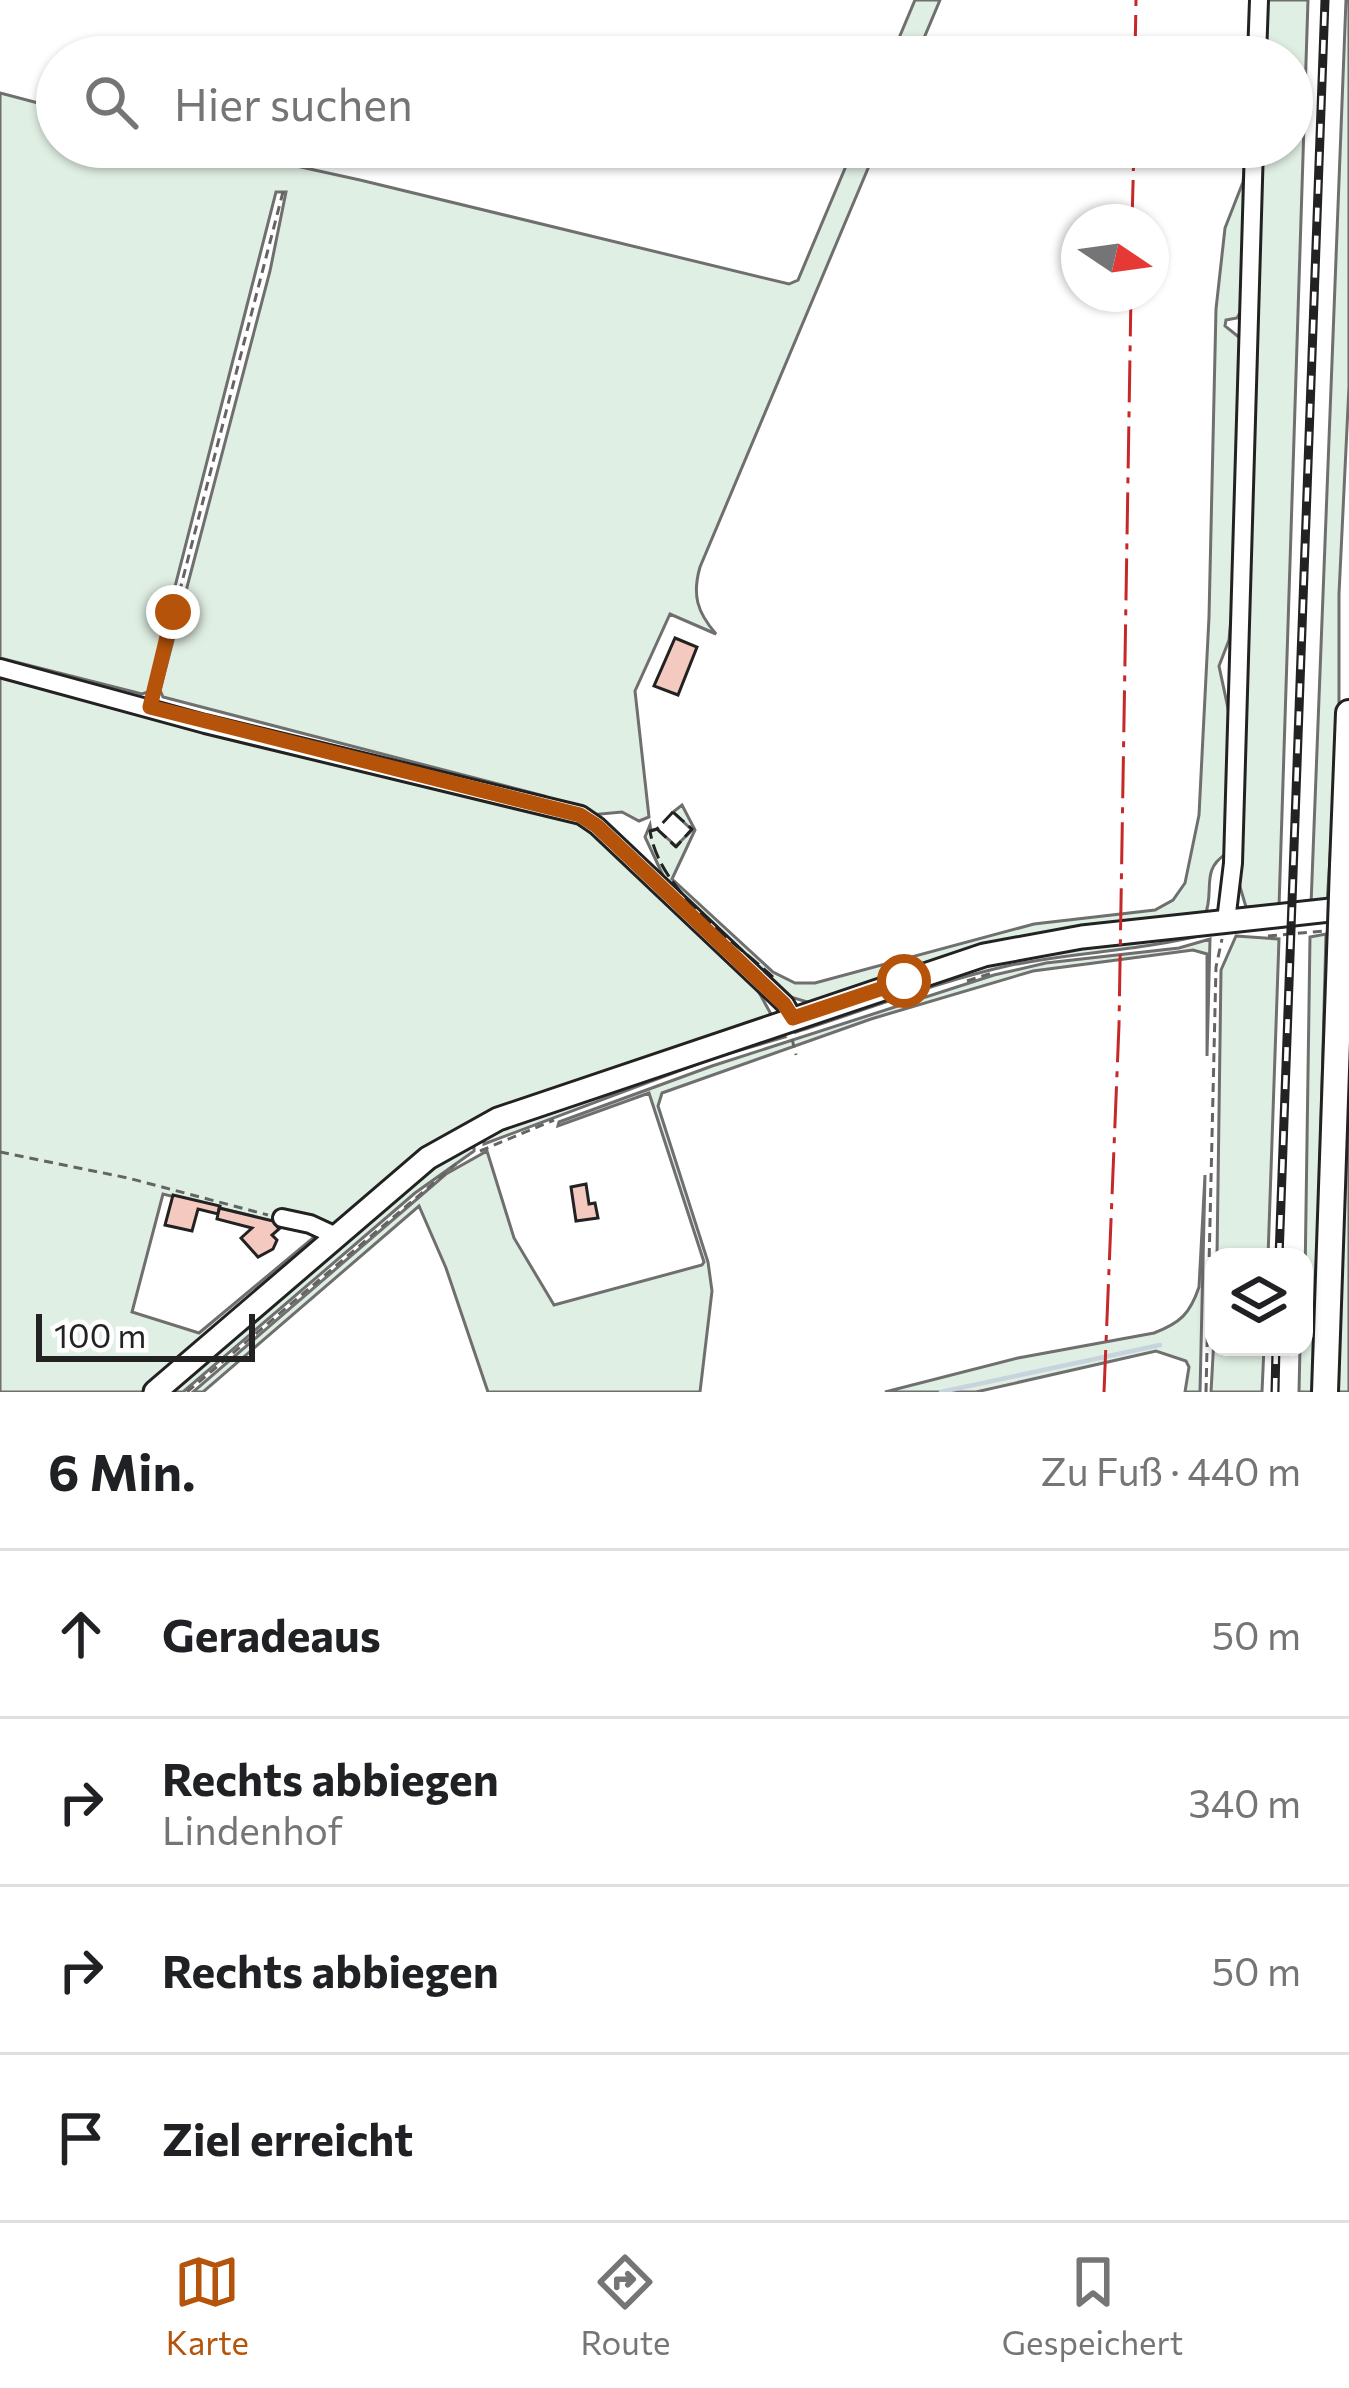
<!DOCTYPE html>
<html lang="de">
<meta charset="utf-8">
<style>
body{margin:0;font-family:Commissioner,sans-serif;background:#f6f6f6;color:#202124}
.controls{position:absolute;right:36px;bottom:36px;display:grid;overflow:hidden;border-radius:24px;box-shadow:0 3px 9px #0004}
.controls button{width:108px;height:108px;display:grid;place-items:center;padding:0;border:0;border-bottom:3px solid #e0e0e0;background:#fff;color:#202124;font:60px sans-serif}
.compass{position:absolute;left:1061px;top:204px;width:108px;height:108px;border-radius:50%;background:#fff;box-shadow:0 3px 9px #0004;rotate:103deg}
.scale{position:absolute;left:36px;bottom:30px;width:219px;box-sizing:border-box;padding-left:12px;border:6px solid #222;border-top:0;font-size:33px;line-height:42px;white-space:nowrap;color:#222;-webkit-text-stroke:9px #fff;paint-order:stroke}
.stop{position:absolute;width:36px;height:36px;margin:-27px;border:9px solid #b45309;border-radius:50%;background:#fff}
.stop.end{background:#b45309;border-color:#fff;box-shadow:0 3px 12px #0008}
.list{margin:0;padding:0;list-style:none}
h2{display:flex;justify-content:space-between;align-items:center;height:156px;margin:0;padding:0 48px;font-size:51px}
h2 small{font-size:39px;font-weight:400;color:#757577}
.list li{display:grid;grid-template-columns:78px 1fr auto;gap:36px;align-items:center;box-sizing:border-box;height:168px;padding:0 48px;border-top:3px solid #e0e0e0}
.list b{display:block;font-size:45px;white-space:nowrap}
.list p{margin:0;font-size:39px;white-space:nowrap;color:#757577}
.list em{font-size:39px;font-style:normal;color:#757577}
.icon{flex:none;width:66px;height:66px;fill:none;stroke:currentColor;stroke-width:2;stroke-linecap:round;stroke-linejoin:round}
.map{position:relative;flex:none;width:1349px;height:1392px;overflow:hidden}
.search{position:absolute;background:#fff;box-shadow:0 3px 9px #0004;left:36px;right:36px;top:36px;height:132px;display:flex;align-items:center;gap:30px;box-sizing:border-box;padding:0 42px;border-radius:66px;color:#757577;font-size:45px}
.sheet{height:828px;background:#fff}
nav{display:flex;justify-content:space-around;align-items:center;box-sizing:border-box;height:168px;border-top:3px solid #e0e0e0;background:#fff;font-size:33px;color:#757577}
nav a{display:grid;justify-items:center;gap:6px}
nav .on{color:#b45309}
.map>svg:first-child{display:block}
.green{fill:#e0efe3;stroke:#6f6f6f;stroke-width:3}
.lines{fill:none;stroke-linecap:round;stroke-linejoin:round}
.stream{stroke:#c7d3dd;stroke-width:4.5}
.building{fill:#f3c9c0;stroke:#222;stroke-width:3}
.minor-casing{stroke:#222;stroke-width:22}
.major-casing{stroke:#222;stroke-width:27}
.highway-casing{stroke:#222;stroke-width:30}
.path{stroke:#646464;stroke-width:3;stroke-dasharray:9 6;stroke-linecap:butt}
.minor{stroke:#fff;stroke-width:16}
.major{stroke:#fff;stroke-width:21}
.highway{stroke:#fff;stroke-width:24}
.rail-casing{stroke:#222;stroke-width:9}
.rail{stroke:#fff;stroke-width:4.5;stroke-dasharray:14;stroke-linecap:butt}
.highway-bridge-casing{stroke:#222;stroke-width:30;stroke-linecap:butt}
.highway-bridge{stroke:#fff;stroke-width:24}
.fence{stroke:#222;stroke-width:3;stroke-dasharray:15 6;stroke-linecap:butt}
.power{stroke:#c62828;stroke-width:3;stroke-dasharray:42 9 6 9;stroke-linecap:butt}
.route{stroke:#b45309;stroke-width:15}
</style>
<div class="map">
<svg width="1349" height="1392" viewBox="0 0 1349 1392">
<rect width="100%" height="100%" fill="#fff"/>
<!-- green -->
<path class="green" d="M915 0H940L916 57H891Z
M1263 0H1308L1279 907H1246L1238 880 1258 147H1292V57H1261Z
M1346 0H1349V386L1339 594V718L1327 904 1311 905Z
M0 93 57 108V147H210L360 180 789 284 798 280 854 147H877L700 567C692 595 697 612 716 634L670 614 635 691 649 817 639 821 622 812 590 815 544 796 163 697 160 690 270 271 286 192H276L148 692 142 694 0 658Z
M1246 147 1242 309 1237 318 1226 320 1225 326 1240 338 1232 608 1229 640 1219 666 1229 713 1226 854C1200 870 1215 892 1205 915L814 1004 787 996 667 884 645 837 650 825 651 831 657 829 676 846 692 830 673 812 682 805 695 830 672 879 773 972 795 983H815L1034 924 1155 910 1173 900 1185 883 1199 815 1209 617 1216 309 1225 228 1243 182Z
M0 675 165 722 568 818 603 840 756 987 772 1016 493 1115 339 1226 278 1217 273 1221 163 1194 132 1312 199 1333 319 1233 322 1241 147 1392H0Z
M1203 932 1206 934C1141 951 1073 952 1007 966 936 982 866 1010 796 1032L797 1024 975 966 1032 952Z
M1326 934 1314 1392H1299L1300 1347H1304L1310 937Z
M1236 936 1279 939 1268 1257H1217L1221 970Z
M1210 939 1207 1056V954L1193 950 1033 971 871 1019 662 1093 658 1106 708 1262 712 1291 700 1392H488L446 1268 419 1206 203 1392H193L446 1174 487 1151 514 1238 554 1305 702 1265 704 1262 649 1093 558 1126 559 1122 712 1066 994 975 1046 963 1179 948Z
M1349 1004V1392H1334Z
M782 1033 785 1037 713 1058 484 1144V1134Z
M474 1142V1151L415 1193 183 1392H167L432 1165Z
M1205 1175 1200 1392H1185L1189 1367 1186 1361 1156 1351 976 1392H885L1018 1358 1154 1333C1180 1323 1190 1314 1199 1287Z
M1214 1338V1347H1264L1262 1392H1211Z"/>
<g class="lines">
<!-- stream -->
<path class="stream" d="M941 1392 1160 1345"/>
</g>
<!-- building -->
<path class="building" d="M675 638 697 647 678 695 654 686Z
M586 1184 589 1204 595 1203 598 1218 576 1221 571 1187Z
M173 1195 220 1206 218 1214 198 1209 192 1231 165 1225Z
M219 1208 273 1221 279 1229 272 1235 277 1240 273 1249 258 1257 241 1238 252 1228 217 1219Z"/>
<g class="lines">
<!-- minor casing -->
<g class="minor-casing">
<path id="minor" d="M1257 57 1259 0
M0 668 205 724 581 815 597 826 785 1004 793 1018
M1226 921 1233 863 1254 147
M282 1218 310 1224 336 1236"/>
</g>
<!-- major casing -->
<g class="major-casing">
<path id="major" d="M155 1392 428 1158 498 1119 984 955 1082 937 1349 908"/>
</g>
<!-- highway casing -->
<g class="highway-casing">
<path id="highway" d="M1343 866 1349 713
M1325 1392 1340 953"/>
</g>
<!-- path -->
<path class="path" d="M153 694 284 188
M1268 936 1324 931
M967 981 992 973
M792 1039 796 1055
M480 1151 554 1120
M0 1152 128 1178 268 1215
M187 1392 456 1164
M1206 1392 1216 967 1222 939"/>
<!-- minor -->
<use href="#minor" class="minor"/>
<!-- major -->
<use href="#major" class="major"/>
<!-- highway -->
<use href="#highway" class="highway"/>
<!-- rail casing -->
<g class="rail-casing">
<path id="rail" d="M1279 1257 1325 0
M1275 1392 1276 1347"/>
</g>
<!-- rail -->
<use href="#rail" class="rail"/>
<!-- highway-bridge casing -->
<g class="highway-bridge-casing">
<path id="highway-bridge" d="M1340 953 1343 866"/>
</g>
<!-- highway-bridge -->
<use href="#highway-bridge" class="highway-bridge"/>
<!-- fence -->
<path class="fence" d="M673 812 692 829 676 847 657 829Z
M657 829 650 831C660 892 730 938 773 977"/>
<!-- power -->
<path class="power" d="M1135 57 1136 0
M1132 222 1134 147
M1104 1392 1119 1025 1131 294"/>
</g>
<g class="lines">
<!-- route -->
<path class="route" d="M173 612 150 707 580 815 597 826 784 1004 793 1018 904 981"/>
</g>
</svg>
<div class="controls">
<button><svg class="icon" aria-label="layers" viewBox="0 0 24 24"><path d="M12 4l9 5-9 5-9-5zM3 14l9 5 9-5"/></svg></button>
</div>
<svg class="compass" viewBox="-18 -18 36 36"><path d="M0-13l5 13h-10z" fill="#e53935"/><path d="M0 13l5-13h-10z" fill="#757577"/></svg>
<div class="scale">100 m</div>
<div class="stop" style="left:904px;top:981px"></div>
<div class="stop end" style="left:173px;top:612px"></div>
<div class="search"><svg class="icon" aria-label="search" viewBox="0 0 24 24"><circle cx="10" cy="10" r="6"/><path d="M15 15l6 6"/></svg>Hier suchen</div>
</div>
<section class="sheet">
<h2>6 Min.<small>Zu Fuß · 440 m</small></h2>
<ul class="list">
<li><svg class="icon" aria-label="ahead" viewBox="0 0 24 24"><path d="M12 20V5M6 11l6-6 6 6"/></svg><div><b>Geradeaus</b></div><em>50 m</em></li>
<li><svg class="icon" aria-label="right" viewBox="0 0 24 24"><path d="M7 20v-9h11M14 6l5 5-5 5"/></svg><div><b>Rechts abbiegen</b><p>Lindenhof</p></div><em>340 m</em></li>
<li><svg class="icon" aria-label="right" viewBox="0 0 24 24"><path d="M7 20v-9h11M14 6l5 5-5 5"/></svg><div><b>Rechts abbiegen</b></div><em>50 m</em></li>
<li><svg class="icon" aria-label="arrive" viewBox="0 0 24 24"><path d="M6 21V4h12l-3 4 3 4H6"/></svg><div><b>Ziel erreicht</b></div></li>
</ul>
</section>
<nav>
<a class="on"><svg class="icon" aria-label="map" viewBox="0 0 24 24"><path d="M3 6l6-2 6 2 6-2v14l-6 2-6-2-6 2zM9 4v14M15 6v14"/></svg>Karte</a>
<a><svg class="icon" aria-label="directions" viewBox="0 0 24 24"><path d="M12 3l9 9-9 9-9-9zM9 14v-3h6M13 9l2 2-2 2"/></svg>Route</a>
<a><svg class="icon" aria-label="saved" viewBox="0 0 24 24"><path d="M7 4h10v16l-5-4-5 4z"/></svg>Gespeichert</a>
</nav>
